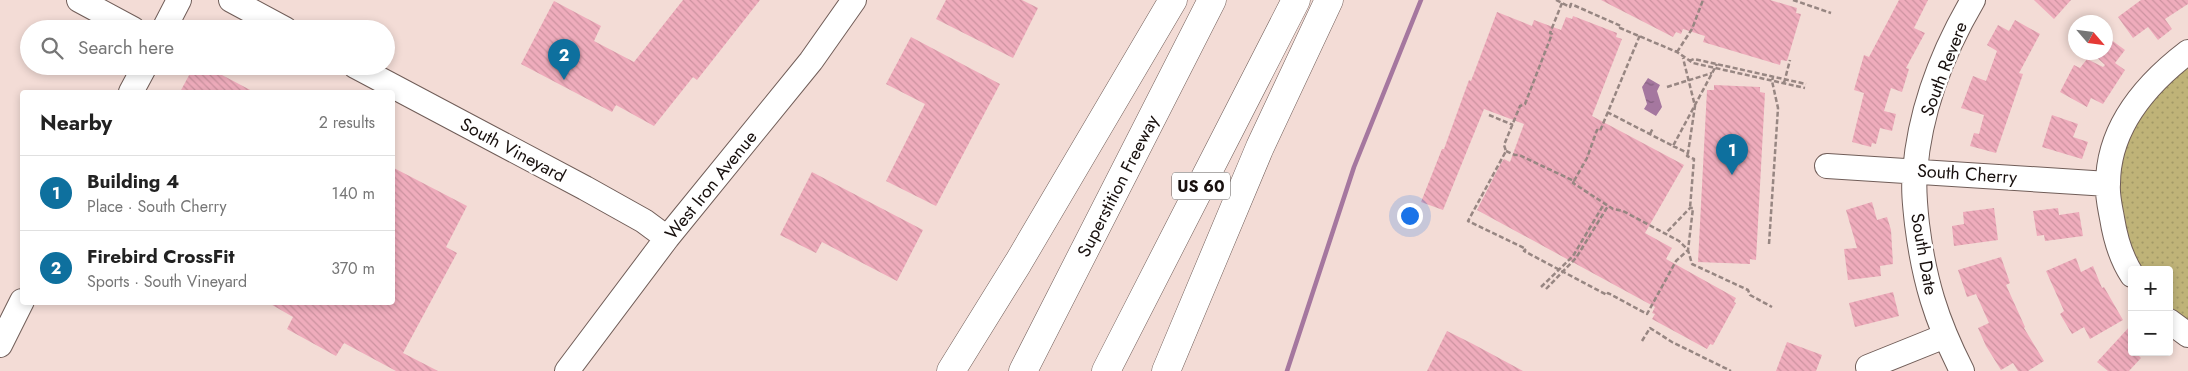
<!DOCTYPE html>
<meta charset="utf-8">
<style>
body{margin:0;font-family:Jost,sans-serif;background:#f6f6f6;color:#222}
.controls{position:absolute;right:15px;bottom:15px;display:grid;overflow:hidden;border-radius:5px;box-shadow:0 2px 8px #0003}
.controls button{width:45px;height:45px;display:grid;place-items:center;padding:0;border:0;border-bottom:1px solid #e0e0e0;background:#fff;color:#222;font:25px sans-serif}
.compass{position:absolute;left:2068px;top:15px;width:45px;height:45px;border-radius:50%;background:#fff;box-shadow:0 2px 8px #0003;rotate:118deg}
.you{position:absolute;left:1409px;top:215px;width:18px;height:18px;margin:-12px;border:4px solid #fff;border-radius:50%;background:#1a73e8;box-shadow:0 0 0 8px #1a73e833}
.badge{display:grid;place-items:center;width:32px;height:32px;border-radius:50%;background:#0e709e;color:#fff;font-size:16px;font-weight:700}
.pin{position:absolute;translate:-50% -41px;filter:drop-shadow(0 1px 2px #0008)}
.pin::after{content:'';position:absolute;top:26px;width:18px;height:15px;background:inherit;clip-path:polygon(0 0,100% 0,50% 100%)}
.list{margin:0;padding:0;list-style:none}
h2{display:flex;justify-content:space-between;align-items:center;height:65px;margin:0;padding:0 20px;font-size:21px}
h2 small{font-size:16px;font-weight:400;color:#767676}
.list li{display:grid;grid-template-columns:32px 1fr auto;gap:15px;align-items:center;box-sizing:border-box;height:75px;padding:0 20px;border-top:1px solid #e0e0e0}
.list b{display:block;font-size:19px;white-space:nowrap}
.list p{margin:0;font-size:16px;white-space:nowrap;color:#767676}
.list em{font-size:16px;font-style:normal;color:#767676}
.icon{flex:none;width:28px;height:28px;fill:none;stroke:currentColor;stroke-width:2;stroke-linecap:round;stroke-linejoin:round}
.map{position:relative;flex:none;width:2188px;height:371px;overflow:hidden}
.search{position:absolute;background:#fff;box-shadow:0 2px 8px #0003;left:20px;top:20px;width:375px;height:55px;display:flex;align-items:center;gap:12px;box-sizing:border-box;padding:0 18px;border-radius:28px;color:#767676;font-size:19px}
.panel{position:absolute;background:#fff;box-shadow:0 2px 8px #0003;left:20px;top:90px;width:375px;height:215px;border-radius:5px}
.map>svg:first-child{display:block}
.park{fill:url(#park-dots)}
.water{fill:url(#water-ripples)}
.lines{fill:none;stroke-linecap:round;stroke-linejoin:round}
.stream{stroke:#a5779f;stroke-width:4.5}
.building{fill:url(#building-back-hatch)}
.minor-casing{stroke:#705d58;stroke-width:26}
.highway-casing{stroke:#705d58;stroke-width:29}
.path{stroke:#978682;stroke-width:2.5;stroke-dasharray:5 2.5;stroke-linecap:butt}
.minor{stroke:#fff;stroke-width:24}
.highway{stroke:#fff;stroke-width:28}
.labels{text-anchor:middle;dominant-baseline:central;stroke-width:5;stroke-linejoin:round;paint-order:stroke}
.shield{fill:#fff;stroke:#5d5856;stroke-width:1}
.shield-label{font-size:16px;font-weight:bold;fill:#18100e}
.street-label{font-size:18px;fill:#18100e;stroke:#fff}
</style>
<div class="map">
<svg width="2188" height="371" viewBox="0 0 2188 371">
<defs>
<pattern id="park-dots" width="8" height="8" patternUnits="userSpaceOnUse" patternTransform="scale(1.25)"><rect width="8" height="8" fill="#bfb378"/><path d="M2 2h.1M6 6h.1" fill="none" stroke="#a39967" stroke-width="1.8" stroke-linecap="round"/></pattern>
<pattern id="water-ripples" width="26" height="14" patternUnits="userSpaceOnUse" patternTransform="scale(1.25)"><rect width="26" height="14" fill="#a5779f"/><path d="M2 4q2-2 4 0t4 0M15 11q2-2 4 0t4 0" fill="none" stroke="#856080"/></pattern>
<pattern id="building-back-hatch" width="6" height="6" patternUnits="userSpaceOnUse" patternTransform="scale(1.25)"><rect width="6" height="6" fill="#efacbc"/><path d="M-1 5l2 2M0 0l6 6M5-1l2 2" fill="none" stroke="#cc93a0"/></pattern>
</defs>
<rect width="100%" height="100%" fill="#f3dcd6"/>
<!-- park -->
<path class="park" d="M2188 62V326L2169 311V270H2137L2118 206V160L2137 114Z"/>
<!-- water -->
<path class="water" d="M1648 78 1660 85 1657 91 1662 107 1656 116 1644 109 1647 104 1642 87Z"/>
<g class="lines">
<!-- stream -->
<path class="stream" d="M1287 371 1354 167 1421 0"/>
</g>
<!-- building -->
<path class="building" d="M683 0H760L697 80 693 77 654 126 616 105 612 112 521 64 554 1 601 26 594 41 634 62Z
M946 0H1022L1038 8 1013 58 936 19Z
M1601 0H1770L1797 8 1796 13 1801 14 1787 61 1781 60 1780 65 1703 42 1705 36 1683 29 1681 34 1676 32 1673 37Z
M1899 0H1928L1914 28 1925 33 1906 68 1909 69 1902 92 1891 88 1884 111 1896 114 1892 131 1880 128 1876 144 1872 143 1871 147 1852 142 1864 93 1854 90 1864 55 1869 57Z
M2034 0H2071L2054 19Z
M2141 0H2188V4L2165 19 2172 29 2158 40 2148 27 2133 38 2118 17Z
M1497 12 1532 26 1534 20 1561 30 1566 17 1572 19 1573 16 1617 33 1616 37 1622 39 1592 116 1684 165 1645 233 1672 248 1666 259 1736 298 1734 302 1736 303 1713 345 1710 344 1707 349 1652 319 1655 314 1652 313 1655 307 1477 210 1501 163 1504 159 1510 162 1524 124 1484 109 1443 210 1421 202 1442 149H1444L1469 80 1471 81Z
M2015 20 2040 34 2019 73 2023 74 1996 153 1970 146 1974 133 1979 134 1984 115 1961 108 1973 76 1986 81 1997 51 1987 45 1998 25 2009 31Z
M2106 36 2125 50 2115 63 2125 70 2103 104 2091 98 2087 107 2060 92 2074 65 2080 68 2087 59 2103 67 2105 65 2091 52H2106Z
M911 37 1000 84 936 206 886 181 925 104 886 84Z
M194 66H205L254 92H180Z
M1714 85 1760 87V92L1765 93 1756 260 1750 259V264L1698 262 1707 90H1714Z
M2052 115 2078 124 2073 137 2088 142 2082 159 2042 147Z
M392 167 467 206 446 247 457 253 403 353 438 371H396L344 343 336 356 287 329 293 317 267 302H392Z
M812 172 923 230 897 281 822 242 816 253 780 235Z
M1872 202 1877 220 1887 217 1891 230 1893 264 1880 266 1881 276 1848 280 1844 249 1857 248 1846 210Z
M1994 208 1998 240 1954 246 1952 226 1964 224 1963 212Z
M2058 208 2059 215 2079 212 2083 236 2045 241 2044 235 2037 236 2033 211Z
M2001 257 2010 283 2006 285 2025 327 2024 328 2044 361 2028 371H2018L2013 363 2001 370 1986 346 1978 328 1989 323 1976 294 1967 297 1958 270Z
M2076 258 2081 272 2093 266 2102 288 2104 287 2123 320 2090 339 2084 327 2072 334 2060 314 2064 311 2046 271Z
M1893 292 1899 316 1855 327 1849 303Z
M2132 324V352H2135L2141 358 2129 371H2108L2097 362Z
M1447 331 1473 344 1523 371H1427Z
M1787 342 1822 355 1816 371H1776Z"/>
<g class="lines">
<!-- minor casing -->
<g class="minor-casing">
<path id="minor" d="M79 0 133 29
M231 0 285 29
M164 29 179 0
M355 66 585 188 644 221 667 238
M131 92 145 66
M1827 166 2108 184
M2132 275C2121 258 2115 237 2112 218 2110 207 2107 195 2108 184 2108 128 2146 84 2188 52
M2169 321 2188 335
M0 345 22 301
M1868 367 1945 336
M567 371 667 238 811 61 854 0
M1962 371C1936 320 1924 280 1917 224 1915 206 1913 188 1915 171 1920 111 1943 51 1973 0"/>
</g>
<!-- highway casing -->
<g class="highway-casing">
<path id="highway" d="M951 371 1018 263 1173 0
M1023 371 1212 0
M1106 371 1296 0
M1166 371 1260 147 1329 0"/>
</g>
<!-- path -->
<path class="path" d="M1556 0 1570 7 1571 4 1621 26 1620 28 1677 52 1693 63 1805 88
M1793 0 1831 13
M1562 3 1550 33 1552 34 1525 104 1520 106 1504 145 1506 151 1468 221 1526 249 1524 251 1607 295 1608 293 1647 314 1676 261 1688 250 1693 208H1690L1665 234
M1677 52 1692 29 1703 0
M1689 61 1694 59 1806 84
M1784 83 1790 60
M1667 87 1712 73
M1607 112 1673 146 1717 64
M1489 115 1513 125
M1650 134 1653 128
M1673 146 1688 153 1695 106 1683 58
M1506 151 1515 155H1519L1574 181 1573 183 1613 209 1623 211 1679 241 1688 250 1692 264 1748 290 1750 295 1772 307
M1688 154 1687 156 1694 159 1690 208
M1574 181 1587 158 1597 130 1600 131 1640 35
M1769 244 1778 108 1772 81 1773 77
M1541 287 1573 256 1604 204
M1546 289 1576 258 1608 206
M1642 341 1650 328 1672 342 1731 371"/>
<!-- minor -->
<use href="#minor" class="minor"/>
<!-- highway -->
<use href="#highway" class="highway"/>
</g>
<g class="labels">
<!-- shield labels -->
<rect class="shield" x="1172" y="172.5" width="58" height="27" rx="4"/>
<g class="shield-label">
<text x="1201" y="186">US 60</text>
</g>
<!-- street labels -->
<g class="street-label">
<text transform="translate(1944 69) rotate(-69)">South Revere</text>
<text transform="translate(513 150) rotate(28)">South Vineyard</text>
<text transform="translate(1967 174) rotate(4)">South Cherry</text>
<text transform="translate(711 185) rotate(-51)">West Iron Avenue</text>
<text transform="translate(1118 186) rotate(-63)">Superstition Freeway</text>
<text transform="translate(1924 254) rotate(80)">South Date</text>
</g>
</g>
</svg>
<div class="controls">
<button>+</button>
<button>−</button>
</div>
<svg class="compass" viewBox="-18 -18 36 36"><path d="M0-13l5 13h-10z" fill="#e53935"/><path d="M0 13l5-13h-10z" fill="#767676"/></svg>
<div class="you"></div>
<div class="pin badge" style="left:1732px;top:175px">1</div>
<div class="pin badge" style="left:564px;top:80px">2</div>
<div class="search"><svg class="icon" aria-label="search" viewBox="0 0 24 24"><circle cx="10" cy="10" r="6"/><path d="M15 15l6 6"/></svg>Search here</div>
<section class="panel">
<h2>Nearby<small>2 results</small></h2>
<ul class="list">
<li><span class="badge">1</span><div><b>Building 4</b><p>Place · South Cherry</p></div><em>140 m</em></li>
<li><span class="badge">2</span><div><b>Firebird CrossFit</b><p>Sports · South Vineyard</p></div><em>370 m</em></li>
</ul>
</section>
</div>
